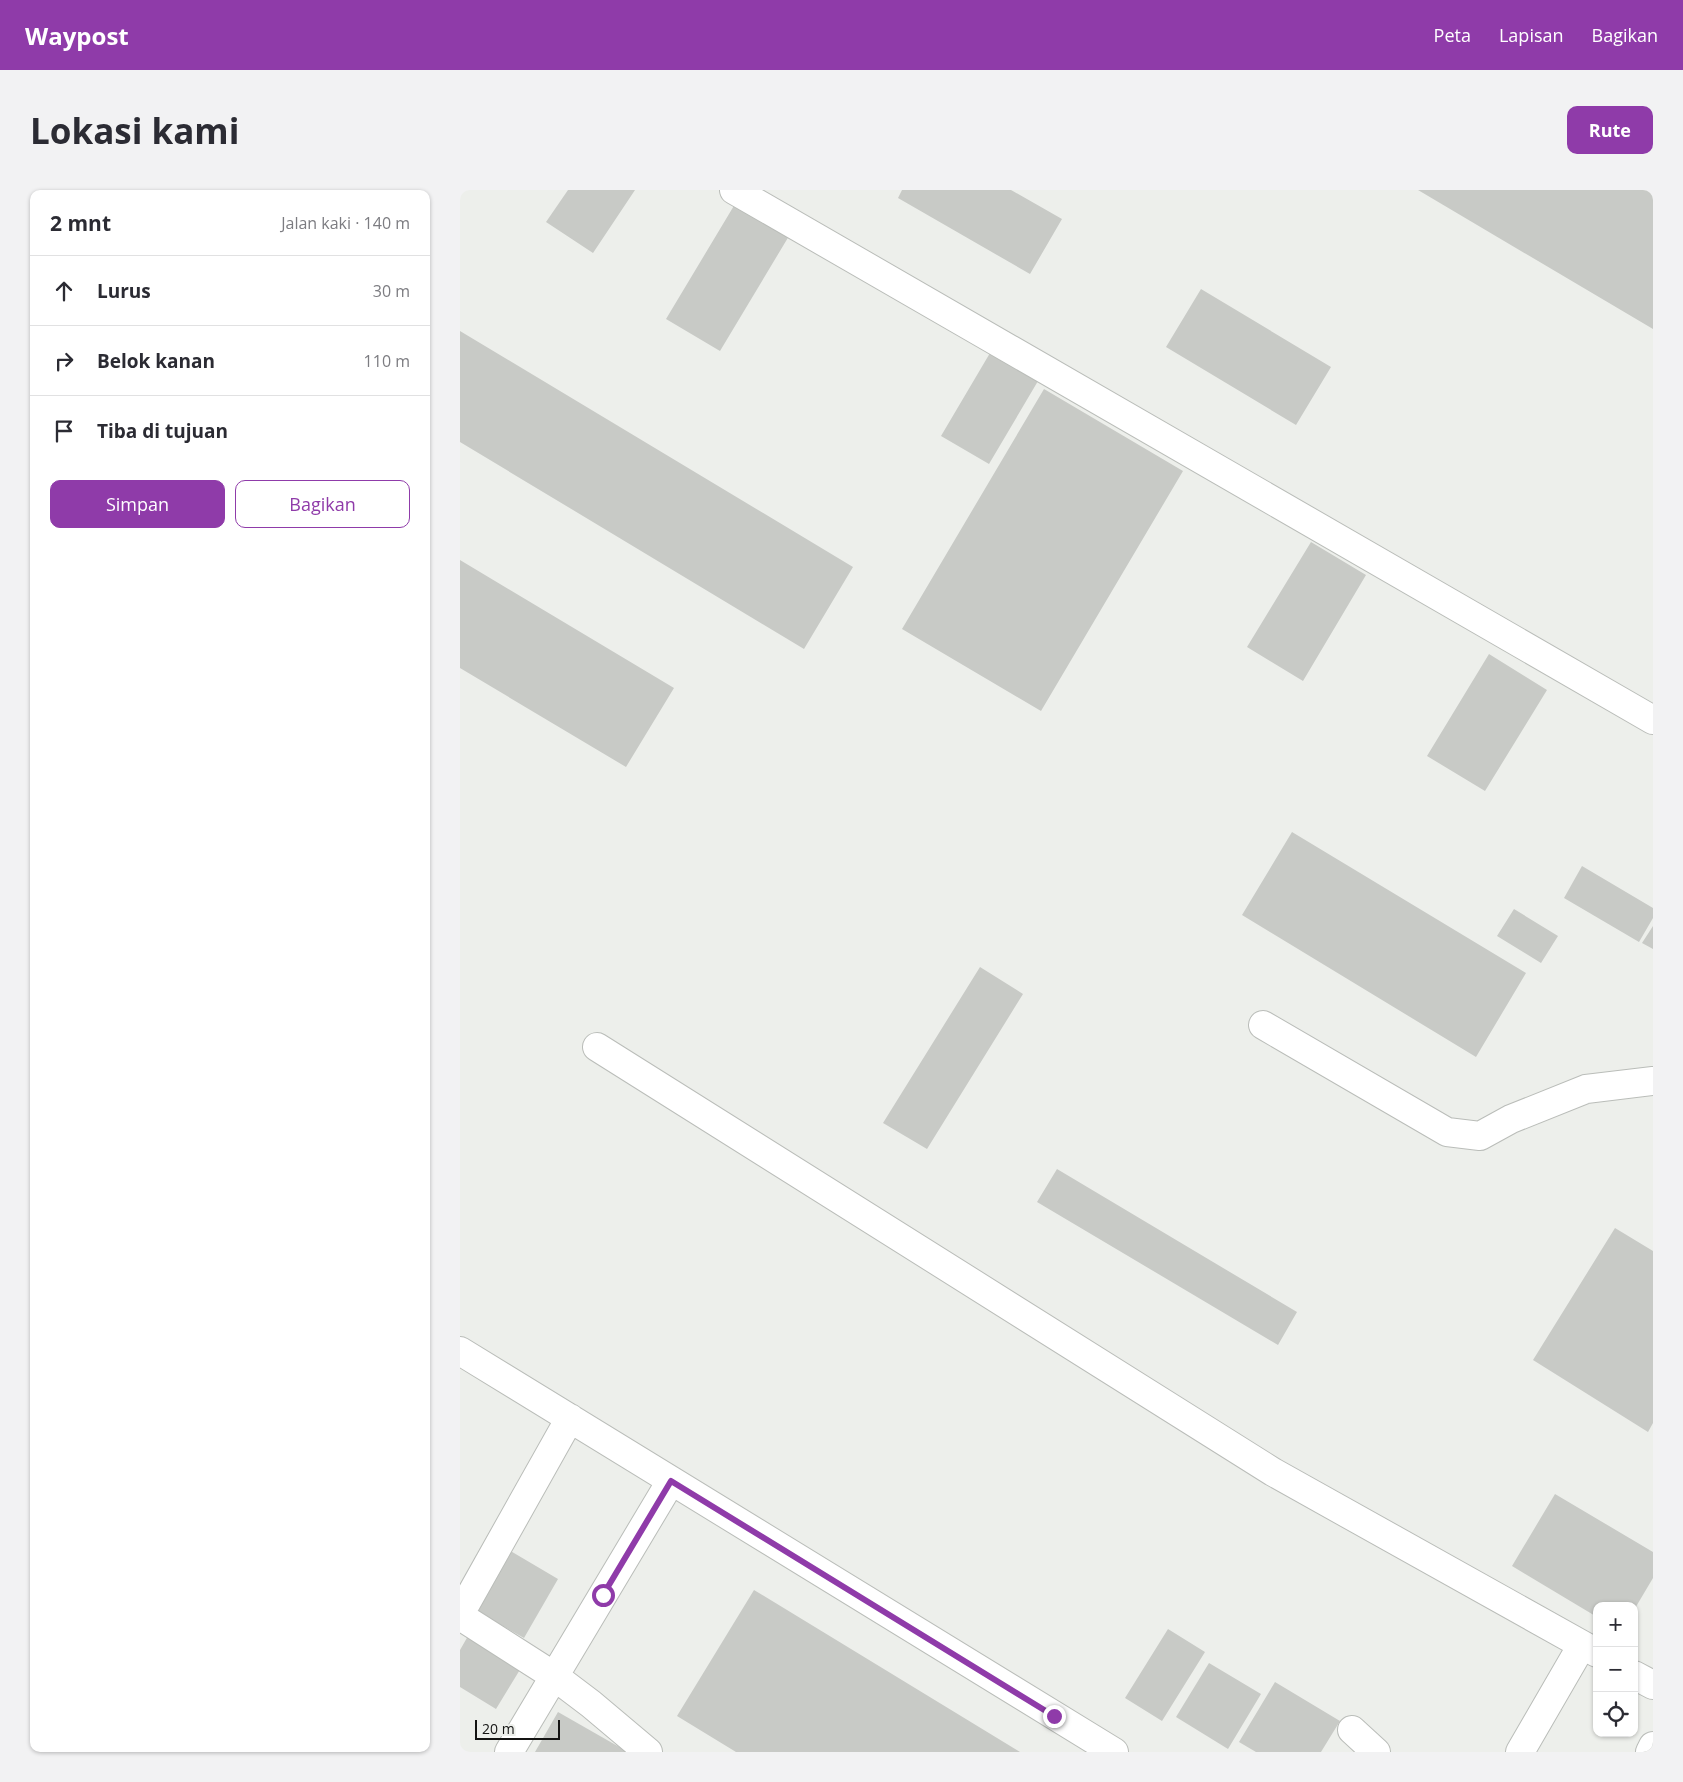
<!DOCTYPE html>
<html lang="id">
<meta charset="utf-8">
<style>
body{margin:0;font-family:"Open Sans",sans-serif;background:#f2f2f3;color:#2b2b33}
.controls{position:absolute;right:15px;bottom:15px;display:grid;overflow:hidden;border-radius:10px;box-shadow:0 1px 4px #0004}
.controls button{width:45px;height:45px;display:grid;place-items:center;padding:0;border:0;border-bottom:1px solid #e1e1e2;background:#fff;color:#2b2b33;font:25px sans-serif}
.scale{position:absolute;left:15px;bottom:12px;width:85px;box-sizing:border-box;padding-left:5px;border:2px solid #141413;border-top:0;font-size:14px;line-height:18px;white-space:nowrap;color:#141413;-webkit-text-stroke:4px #edefeb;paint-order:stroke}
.stop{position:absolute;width:15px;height:15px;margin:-11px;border:4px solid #8f3ba9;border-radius:50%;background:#fff}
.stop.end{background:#8f3ba9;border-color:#fff;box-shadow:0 1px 5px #0008}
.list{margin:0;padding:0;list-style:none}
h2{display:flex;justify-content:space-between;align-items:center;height:65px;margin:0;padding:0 20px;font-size:21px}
h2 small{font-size:16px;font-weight:400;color:#7c7c81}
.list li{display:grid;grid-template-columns:32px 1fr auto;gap:15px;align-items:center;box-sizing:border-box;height:70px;padding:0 20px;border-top:1px solid #e1e1e2}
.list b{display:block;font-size:19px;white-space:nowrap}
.list em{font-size:16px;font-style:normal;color:#7c7c81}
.actions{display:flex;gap:10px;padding:15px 20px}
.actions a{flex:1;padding:11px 0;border:1px solid #8f3ba9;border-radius:10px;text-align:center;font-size:18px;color:#8f3ba9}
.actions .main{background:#8f3ba9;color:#fff}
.icon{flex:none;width:28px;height:28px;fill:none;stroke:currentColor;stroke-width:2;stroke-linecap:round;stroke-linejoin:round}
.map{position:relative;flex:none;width:1193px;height:1562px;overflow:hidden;border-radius:10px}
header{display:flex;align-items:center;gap:30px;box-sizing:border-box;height:70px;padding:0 25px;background:#8f3ba9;color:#fff}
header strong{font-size:24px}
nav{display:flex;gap:28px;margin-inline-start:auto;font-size:18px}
.intro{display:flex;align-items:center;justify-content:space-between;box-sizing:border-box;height:120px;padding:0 30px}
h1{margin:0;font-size:35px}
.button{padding:12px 22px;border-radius:10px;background:#8f3ba9;color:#fff;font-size:18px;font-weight:700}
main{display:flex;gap:30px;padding:0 30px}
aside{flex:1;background:#fff;border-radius:10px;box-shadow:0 1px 4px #0004}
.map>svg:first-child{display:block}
.building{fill:#c8cac6}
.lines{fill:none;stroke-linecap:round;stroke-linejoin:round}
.minor-casing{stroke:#babdb9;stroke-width:30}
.minor{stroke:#fff;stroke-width:28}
.route{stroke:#8f3ba9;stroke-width:6}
</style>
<header>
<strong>Waypost</strong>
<nav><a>Peta</a><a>Lapisan</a><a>Bagikan</a></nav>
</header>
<div class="intro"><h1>Lokasi kami</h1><a class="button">Rute</a></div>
<main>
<aside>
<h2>2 mnt<small>Jalan kaki · 140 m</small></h2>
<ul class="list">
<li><svg class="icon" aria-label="ahead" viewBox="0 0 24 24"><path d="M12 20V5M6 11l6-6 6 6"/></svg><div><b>Lurus</b></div><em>30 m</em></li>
<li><svg class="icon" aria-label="right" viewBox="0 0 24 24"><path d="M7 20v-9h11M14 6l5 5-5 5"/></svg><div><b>Belok kanan</b></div><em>110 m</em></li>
<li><svg class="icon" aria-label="arrive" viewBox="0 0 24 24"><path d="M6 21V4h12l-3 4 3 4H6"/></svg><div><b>Tiba di tujuan</b></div></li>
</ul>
<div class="actions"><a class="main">Simpan</a><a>Bagikan</a></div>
</aside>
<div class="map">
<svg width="1193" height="1562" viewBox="0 0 1193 1562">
<rect width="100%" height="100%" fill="#edefeb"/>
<!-- building -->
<path class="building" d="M108 0H175L133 63 86 32Z
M442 0H551L602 29 570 84 438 8Z
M958 0H1193V139Z
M275 14 329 46 260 161 206 129Z
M741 99 871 177 836 235 706 157Z
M0 141 393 377 344 459 0 252Z
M530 163 578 191 529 274 481 246Z
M584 199 723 281 581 521 442 439Z
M851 352 906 385 843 491 787 457Z
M0 370 214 498 166 577 0 478Z
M1029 464 1087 500 1025 601 967 566Z
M832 642 1066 783 1016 867 782 725Z
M1122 676 1193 718V728L1179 752 1104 708Z
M1054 719 1098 746 1081 773 1037 746Z
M1193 736V759L1182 753Z
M520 777 563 804 467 959 423 933Z
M597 979 837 1122 818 1155 577 1012Z
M1155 1038 1193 1061V1233L1188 1242 1073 1170Z
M1095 1304 1193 1362V1388L1174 1420V1416H1137V1427L1052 1376Z
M47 1359 98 1389 64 1448 13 1419Z
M294 1400 560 1562H276L217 1526Z
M708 1439 745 1462 702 1531 665 1508Z
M8 1446 61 1478 36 1519 0 1497V1460Z
M749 1473 801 1504 768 1559 716 1527Z
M815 1492 880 1531 861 1562H796L779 1552Z
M98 1522 168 1562H75Z"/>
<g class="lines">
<!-- minor casing -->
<g class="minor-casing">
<path id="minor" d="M274 0 1193 530
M803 835 987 942 1020 946 1051 929 1126 899 1193 891
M137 857 813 1282 1137 1463
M0 1161 654 1562
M0 1424 110 1228
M0 1426 94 1486 131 1514 188 1562
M1174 1485 1193 1495
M892 1540 916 1562
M49 1562 211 1291
M1060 1562 1122 1455
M1190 1562 1193 1556"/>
</g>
<!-- minor -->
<use href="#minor" class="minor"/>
</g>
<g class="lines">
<!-- route -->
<path class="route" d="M143 1405 211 1291 594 1526"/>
</g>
</svg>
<div class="controls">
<button>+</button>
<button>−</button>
<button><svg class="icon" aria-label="locate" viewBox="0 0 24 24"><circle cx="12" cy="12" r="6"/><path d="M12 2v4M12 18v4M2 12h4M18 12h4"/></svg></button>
</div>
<div class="scale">20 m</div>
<div class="stop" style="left:143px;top:1405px"></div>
<div class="stop end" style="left:594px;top:1526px"></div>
</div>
</main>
